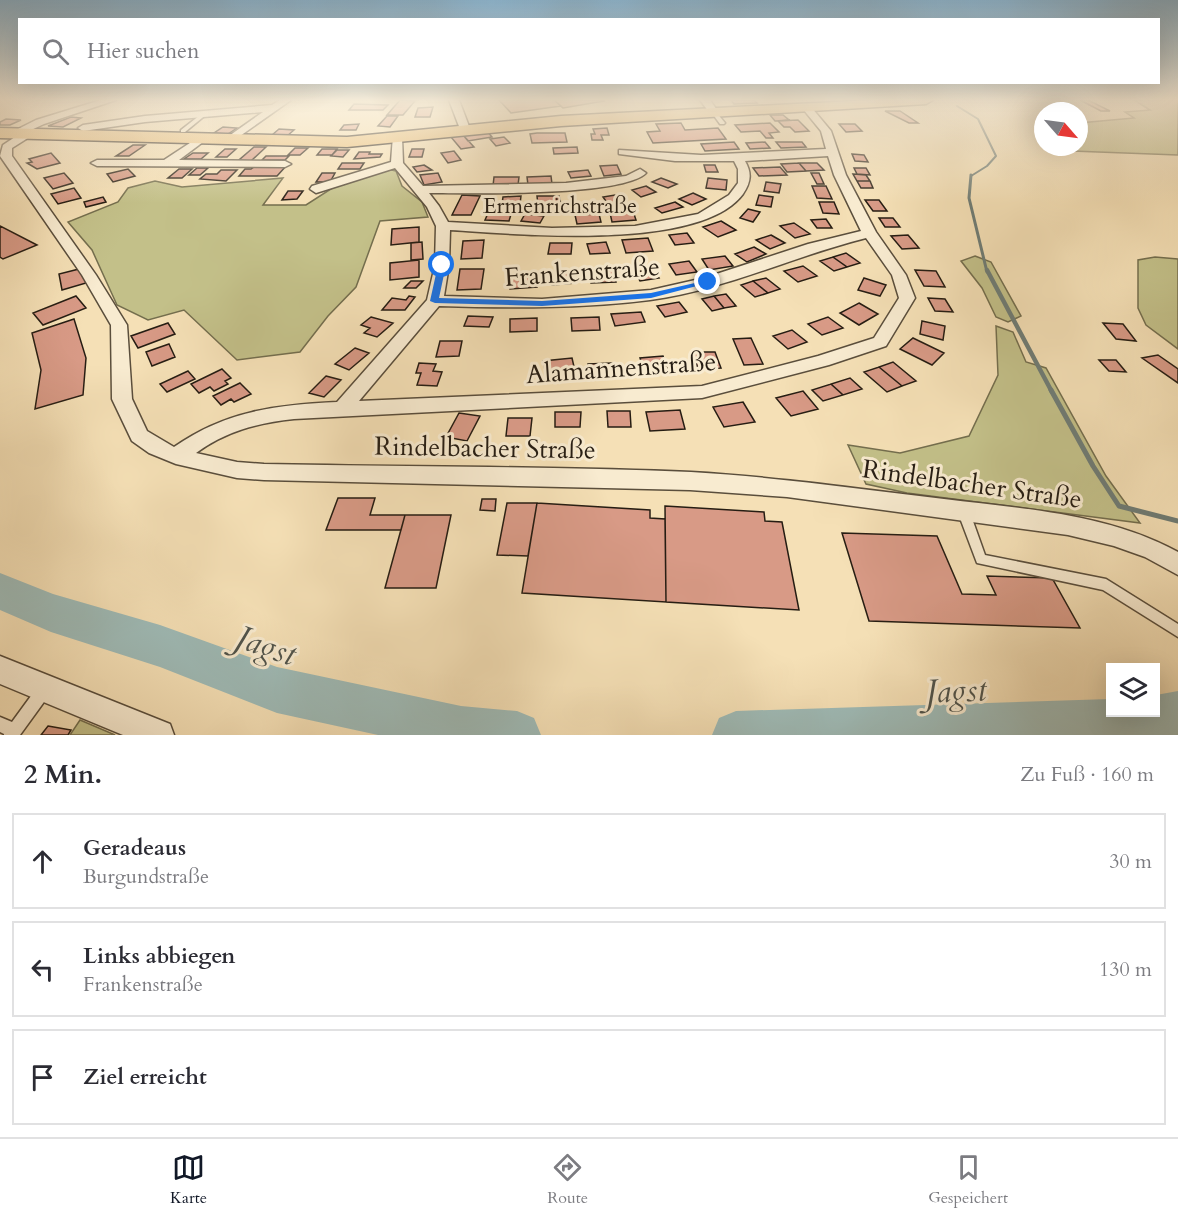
<!DOCTYPE html>
<html lang="de">
<meta charset="utf-8">
<style>
body{margin:0;font-family:Cardo,serif;background:#f2f2f3;color:#2b2b33}
.controls{position:absolute;right:18px;bottom:18px;display:grid;overflow:hidden;border-radius:0px;box-shadow:0 6px 24px #0002}
.controls button{width:54px;height:54px;display:grid;place-items:center;padding:0;border:0;border-bottom:2px solid #e1e1e2;background:#fff;color:#2b2b33;font:30px sans-serif}
.compass{position:absolute;left:1034px;top:102px;width:54px;height:54px;border-radius:50%;background:#fff;box-shadow:0 6px 24px #0002;rotate:118deg}
.stop{position:absolute;width:18px;height:18px;margin:-14px;border:4px solid #1a73e8;border-radius:50%;background:#fff}
.stop.end{background:#1a73e8;border-color:#fff;box-shadow:0 2px 6px #0008}
.list{margin:0;padding:0;list-style:none}
h2{display:flex;justify-content:space-between;align-items:center;height:78px;margin:0;padding:0 24px;font-size:26px}
h2 small{font-size:20px;font-weight:400;color:#7c7c81}
.list li{display:grid;grid-template-columns:39px 1fr auto;gap:18px;align-items:center;box-sizing:border-box;height:96px;margin:0 12px 12px;padding:0 12px;border:2px solid #e1e1e2;border-radius:0px}
.list b{display:block;font-size:22px;white-space:nowrap}
.list p{margin:0;font-size:20px;white-space:nowrap;color:#7c7c81}
.list em{font-size:20px;font-style:normal;color:#7c7c81}
.icon{flex:none;width:33px;height:33px;fill:none;stroke:currentColor;stroke-width:2;stroke-linecap:round;stroke-linejoin:round}
.map{position:relative;flex:none;width:1178px;height:735px;overflow:hidden}
.search{position:absolute;background:#fff;box-shadow:0 6px 24px #0002;left:18px;right:18px;top:18px;height:66px;display:flex;align-items:center;gap:15px;box-sizing:border-box;padding:0 21px;border-radius:0px;color:#7c7c81;font-size:22px}
.sheet{height:402px;background:#fff}
nav{display:flex;justify-content:space-around;align-items:center;box-sizing:border-box;height:84px;border-top:2px solid #e1e1e2;background:#fff;font-size:16px;color:#7c7c81}
nav a{display:grid;justify-items:center;gap:3px}
nav .on{color:#111827}
.map>svg:first-child{display:block}
.green{fill:#c3c089;stroke:#746e4e;stroke-width:1.5}
.lines{fill:none;stroke-linecap:round;stroke-linejoin:round}
.stream-far3{stroke:#6f7c75;stroke-width:2}
.stream-far2{stroke:#6f7c75;stroke-width:3}
.stream-far1{stroke:#6f7c75;stroke-width:4.5}
.stream{stroke:#6f7c75;stroke-width:5}
.river{fill:#9fbbb7;fill-rule:evenodd}
.building{fill:#d89a86;stroke:#261d13;stroke-width:1.5}
.lane-casing{stroke:#5a4e3c;stroke-width:3}
.street-casing{stroke:#5a4e3c;stroke-width:3}
.primary-casing{stroke:#261d13;stroke-width:3}
.lane{fill:#f8ebd0;fill-rule:evenodd}
.street{fill:#f8ebd0;fill-rule:evenodd}
.primary{fill:#eac07b;fill-rule:evenodd}
.route{fill:#1a73e8}
.labels{text-anchor:middle;dominant-baseline:central;stroke-width:6;stroke-linejoin:round;paint-order:stroke}
.far-street-label{font-size:22px;fill:#261d13;stroke:#f8ebd0}
.street-label{font-size:26px;fill:#261d13;stroke:#f8ebd0}
.near-water-label{font-size:33px;font-style:italic;fill:#50544c;stroke:#f8ebd0}
</style>
<div class="map">
<svg width="1178" height="735" viewBox="0 0 1178 735">
<rect width="100%" height="100%" fill="#f5e0b6"/>
<filter id="stains"><feTurbulence type="fractalNoise" baseFrequency=".00333" numOctaves="4"/><feColorMatrix values="0 0 0 0 .2 0 0 0 0 .09 0 0 0 0 .02 0 0 0 .5 -.17"/></filter>
<radialGradient id="worn" r=".72"><stop offset=".6" stop-color="#630" stop-opacity="0"/><stop offset="1" stop-color="#630" stop-opacity=".3"/></radialGradient>
<!-- green -->
<path class="green" d="M1134 100H1178V155L1072 151 1071 147H1079V123L1134 118 1125 112 1150 110Z
M387 169 396 171 402 186 422 202 428 217 380 221 356 287 328 316 300 352 237 360 184 310 148 320 117 305 92 250 68 222 118 202 128 188 155 181 182 187 283 178 263 205H306L337 185Z
M975 256 991 262 1021 316 1008 322 996 317 982 288 961 261Z
M1155 257 1178 259V349L1146 325 1138 308V260Z
M996 326 1013 332 1026 362 1046 368 1106 476 1140 523 907 493 866 484 848 445 900 453 969 436 998 375Z
M80 720 115 735H70Z"/>
<g class="lines">
<!-- stream-far3 -->
<path class="stream-far3" d="M957 106 978 119 996 156 987 166 971 176"/>
<!-- stream-far2 -->
<path class="stream-far2" d="M971 175 969 198 987 272"/>
<!-- stream-far1 -->
<path class="stream-far1" d="M987 270 1052 392"/>
<!-- stream -->
<path class="stream" d="M1051 390 1093 466 1119 506 1178 521"/>
<!-- river -->
<path class="river" d="M0 573 53 594 160 625 277 667 461 706 517 711 534 718 541 735H378L277 713 160 667 51 632 0 610Z
M1178 691V735H712L719 718 736 711 1110 699V712H1156V695Z"/>
</g>
<!-- building -->
<path class="building" d="M400 100 415 101 403 115H387Z
M499 100H554L561 106 511 113Z
M554 100H603L604 101 563 108Z
M731 100H754L757 103 734 104Z
M1080 100H1088L1110 111H1101Z
M354 104 388 105 383 110H349Z
M433 107 430 117H415L418 108Z
M885 111H900L918 123H909Z
M770 115H783L789 120 775 121Z
M387 116H398L390 127 378 126Z
M71 117 81 118 63 127 48 126Z
M6 119 21 120 10 125H0V122Z
M798 120 809 131 795 132 790 127H784L778 121Z
M681 123 685 130 718 128 726 139 653 143 647 132 660 131 656 124Z
M770 123 779 132 769 133 773 138H766L760 131 741 132 735 125Z
M359 124 356 130H340L344 125Z
M839 124H855L862 131 846 132Z
M223 127 237 128 228 134 214 133Z
M607 128 609 135H601L603 140H592L591 134H595L593 129Z
M279 129 294 130 287 136 272 135Z
M487 131 492 137 468 141 463 135Z
M537 133H565L567 142 532 143 530 134Z
M463 135 474 147 461 149 451 137Z
M504 137 510 143 496 146 490 139Z
M734 142 739 149 705 151 701 144Z
M765 142 770 148 750 149 746 143Z
M776 142H802L806 147 781 148Z
M133 145H145L129 156H116Z
M254 147H266L251 161 239 160Z
M577 147 578 153 554 154 553 148Z
M295 148H308L300 155H288Z
M225 149H236L227 157H216Z
M322 149H337L332 155H317Z
M412 149H424L422 157H409Z
M337 150H349L343 157 331 156Z
M454 151 461 160 448 163 441 153Z
M359 152H370L369 154H382L380 157 354 159Z
M51 153 60 163 37 169 27 163 32 162 29 159Z
M193 153H208L201 159H184Z
M852 154 864 155 868 162 855 161Z
M266 156H289L285 160H262Z
M342 163H364L360 169H338Z
M799 163H817L824 170 806 171Z
M799 163 806 171 787 172 781 164Z
M287 165 277 176H239L245 169H251L254 167Z
M424 165 432 170 417 172 413 167Z
M617 165 621 174 604 176 600 166Z
M704 165H715L718 172H706Z
M780 167 787 175 759 176 753 168Z
M197 168H208L200 175H189Z
M854 168H866L870 175 857 174Z
M128 169 135 176 113 182 107 174Z
M179 169H192L182 178H168Z
M221 170H237L226 181 200 179 206 174H217Z
M588 170 591 176 571 178 568 172Z
M64 173 73 183 53 189 44 178Z
M322 173H335L330 182H316Z
M438 173 442 182 424 185 420 175Z
M811 173H819L824 184H817Z
M853 174 866 175 870 181H857Z
M551 176 552 184 528 185 527 177Z
M494 177H519L518 185 493 186Z
M661 178 677 184 668 188 652 182Z
M708 178 727 180 726 190 706 188Z
M857 181H870L873 188H861Z
M766 182 781 184 779 193 764 191Z
M646 186 656 192 641 197 632 190Z
M812 186H826L832 199 817 198Z
M74 188 81 198 58 204 51 194Z
M288 191H303L297 199 282 200Z
M693 193 706 199 692 205 679 199Z
M621 194 626 201 608 204 603 197Z
M462 195 480 196 471 215H452Z
M759 195 773 197 771 207 756 205Z
M521 196 520 204H502L503 197Z
M537 196H559L561 204 538 205Z
M103 197 106 202 86 207 84 202Z
M865 200H879L887 211H873Z
M675 202 683 207 662 213 655 208Z
M819 202H834L839 214 823 213Z
M748 209 760 212 753 222 740 218Z
M489 211H512L509 221 485 220Z
M633 211 636 220 612 222 610 213Z
M525 214 544 216 540 223 521 221Z
M599 214 601 222 577 224 575 215Z
M879 218H893L900 227H885Z
M826 219 832 228H817L811 220Z
M721 221 736 230 718 237 703 227Z
M794 223 810 234 795 238 780 226Z
M0 226 37 245 3 259 0 257Z
M419 227V242L391 245 392 229Z
M687 233 694 243 675 245 669 235Z
M771 235 785 243 770 249 756 240Z
M908 235 919 248 902 249 891 236Z
M648 238 653 251 626 253 622 240Z
M484 240 482 258 461 259 463 241Z
M422 242 423 259 411 260V243Z
M606 242 610 253 590 254 587 244Z
M550 243H572L571 254H548Z
M754 247 766 254 747 262 735 254Z
M846 253 860 263 847 267 833 257Z
M725 256 733 266 709 270 702 259Z
M833 257 847 267 834 271 820 261Z
M419 260V277L390 280V263Z
M689 261 697 272 676 275 669 264Z
M803 266 817 276 798 282 784 271Z
M83 268 86 283 62 290 59 274Z
M460 269H484L481 289 457 290Z
M653 269 659 278 640 281 635 272Z
M614 270 616 282 591 283 589 271Z
M915 270 936 271 945 287 924 286Z
M573 272 575 283 552 285 550 274Z
M536 275 537 287 510 289 509 277Z
M766 278 780 289 768 293 753 281Z
M864 278 886 285 880 296 858 290Z
M411 281H423L416 288H404Z
M753 281 768 293 755 297 741 285Z
M726 294 736 306 724 308 714 296Z
M76 296 86 308 43 325 33 313Z
M409 296 415 297 405 310H382L392 298 406 300Z
M714 296 724 308 712 311 702 299Z
M928 298 945 299 953 312 935 311Z
M679 302 687 312 665 317 657 306Z
M859 303 878 314 859 325 840 313Z
M641 312 645 322 615 326 611 314Z
M468 316 493 317 489 327 464 326Z
M371 317 393 323 377 337 364 333 370 328 361 325Z
M599 317 600 330 572 331 571 318Z
M828 317 843 328 822 335 808 324Z
M537 318V331L510 332V319Z
M74 319 86 358 83 395 35 409 41 370 32 333Z
M922 321 945 326 943 340 920 334Z
M168 323 175 334 138 348 131 336Z
M1103 323 1123 324 1136 341 1116 339Z
M792 330 807 342 788 349 773 336Z
M751 338 763 364 744 365 733 339Z
M913 338 944 353 932 365 900 349Z
M440 341H462L459 356 436 357Z
M169 344 175 357 152 366 146 352Z
M355 348 369 353 349 370 335 364Z
M693 352H715L721 368 698 369Z
M1158 355 1178 369V383L1142 358Z
M663 356 668 372 645 373 640 358Z
M572 358 575 371 546 375 543 361Z
M1099 360H1116L1126 372 1109 371Z
M893 362 916 381 902 386 879 367Z
M419 363 436 364 433 371 442 372 437 386 417 385 421 373H416Z
M612 363 613 377H589L588 364Z
M879 367 902 386 887 392 864 372Z
M222 369 231 378 225 381 228 384 214 391 210 387 199 393 191 384Z
M188 371 195 379 167 392 160 384Z
M326 376 341 380 324 397 309 393Z
M850 378 862 389 843 395 831 384Z
M240 383 251 394 234 402 231 399 221 405 213 396Z
M831 384 843 395 823 401 812 390Z
M803 391 818 409 791 416 776 398Z
M743 402 755 422 724 427 713 407Z
M680 410 685 429 650 431 646 412Z
M607 411H630L631 427H608Z
M555 412H581L580 427H555Z
M459 413 480 416 467 441 446 437Z
M508 418H532L530 436H506Z
M338 498H375L370 515H405L401 530H326Z
M482 499H496L495 511 480 510Z
M507 503H537L528 556 497 555Z
M537 503 650 510V518L665 519 666 602 522 593Z
M665 506 764 512 765 521 782 522 799 610 666 602Z
M405 515H451L436 588H385Z
M842 533 937 536 962 594 996 595 987 576 1052 578 1080 628 869 621Z
M48 726 71 730 68 735H41Z"/>
<g class="lines">
<!-- lane casing -->
<g class="lane-casing">
<path id="lane" d="M204 112 208 113 185 132H181V130Z
M712 112H716L725 123 724 124H720L712 113Z
M963 505 967 507 969 510 985 555 1106 579 1178 624V637L1103 590 977 563 957 510 959 507Z
M44 683 49 685 51 690 49 695 20 735H4V734L0 732V717L12 722 39 685Z"/>
</g>
<!-- street casing -->
<g class="street-casing">
<path id="street" d="M101 100H116L44 124 29 131 32 134 31 136 12 148V156L96 275 127 325 132 399 147 431 174 447C225 411 276 405 337 402L427 300 435 265 436 226 427 207 395 168 316 193 310 189 312 186 391 162 393 136 397 135 402 138 403 163 423 186 566 183 626 176 640 169 646 173C622 197 468 193 429 193L439 206 448 222 552 228 635 226 698 214 729 195 738 183V169L734 161H675L619 154V150L701 155 826 149 821 131 803 109 808 106 811 107 831 131 846 175 876 232 906 275 915 298 886 346 829 365 702 398 294 419C257 423 226 431 196 453L237 462 264 464C406 467 549 466 691 472 776 477 860 489 944 499 1023 509 1107 513 1178 552V575L1145 557 1114 546 1068 535 787 497 690 490 264 480 237 478 176 464 149 453 132 441 112 399 111 325 82 275 0 156 3 145 15 137 11 134 12 132 36 120ZM828 156 834 175 861 231 808 244 704 278 651 290 542 299 444 296 449 265 450 230C516 234 700 252 743 194 751 182 752 173 745 161ZM866 238 892 275 899 298 874 338 818 356 702 386 359 401 439 306C510 308 580 309 650 300 724 290 794 256 866 238Z
M280 100H291L230 143 225 140 226 138 263 112 145 122 83 131 78 128 83 125 145 116 272 105Z
M449 100H459L470 129 469 131 460 129Z
M700 100H710L719 113 717 115H711Z
M199 137 204 140 203 142 179 160 285 161 291 164 285 167 97 166 91 163 97 160H164Z
M0 656 170 724 174 735H123L0 684Z"/>
</g>
<!-- primary casing -->
<g class="primary-casing">
<path id="primary" d="M873 100H933L926 104 561 126 347 147 0 138V128L347 137 561 116Z"/>
</g>
<!-- lane -->
<use href="#lane" class="lane"/>
<!-- street -->
<use href="#street" class="street"/>
<!-- primary -->
<use href="#primary" class="primary"/>
</g>
<!-- sky -->
<linearGradient id="sky" x2="0" y2="1"><stop stop-color="#8bb7d4"/><stop offset="0.49" stop-color="#faf1de"/><stop offset="1" stop-color="#faf1de" stop-opacity="0"/></linearGradient>
<rect width="1178" height="203" fill="url(#sky)"/>
<!-- route -->
<path class="route" d="M442 262 446 265 439 298 542 301 651 293 708 280 712 282 651 298 542 306 435 303 430 301 438 265Z"/>
<g class="labels">
<!-- far-street labels -->
<g class="far-street-label">
<text x="560" y="206">Ermenrichstraße</text>
</g>
<!-- street labels -->
<g class="street-label">
<text transform="translate(582 272) rotate(-4)">Frankenstraße</text>
<text transform="translate(621 368) rotate(-4)">Alamannenstraße</text>
<text transform="translate(485 448) rotate(1)">Rindelbacher Straße</text>
<text transform="translate(972 484) rotate(8)">Rindelbacher Straße</text>
</g>
<!-- near-water labels -->
<g class="near-water-label">
<text transform="translate(266 646) rotate(19)">Jagst</text>
<text transform="translate(956 691) rotate(-2)">Jagst</text>
</g>
</g>
<rect width="100%" height="100%" filter="url(#stains)"/>
<rect width="100%" height="100%" fill="url(#worn)"/>
</svg>
<div class="controls">
<button><svg class="icon" aria-label="layers" viewBox="0 0 24 24"><path d="M12 4l9 5-9 5-9-5zM3 14l9 5 9-5"/></svg></button>
</div>
<svg class="compass" viewBox="-18 -18 36 36"><path d="M0-13l5 13h-10z" fill="#e53935"/><path d="M0 13l5-13h-10z" fill="#7c7c81"/></svg>
<div class="stop" style="left:442px;top:265px"></div>
<div class="stop end" style="left:708px;top:282px"></div>
<div class="search"><svg class="icon" aria-label="search" viewBox="0 0 24 24"><circle cx="10" cy="10" r="6"/><path d="M15 15l6 6"/></svg>Hier suchen</div>
</div>
<section class="sheet">
<h2>2 Min.<small>Zu Fuß · 160 m</small></h2>
<ul class="list">
<li><svg class="icon" aria-label="ahead" viewBox="0 0 24 24"><path d="M12 20V5M6 11l6-6 6 6"/></svg><div><b>Geradeaus</b><p>Burgundstraße</p></div><em>30 m</em></li>
<li><svg class="icon" aria-label="left" viewBox="0 0 24 24"><path d="M17 20v-9H6M10 6l-5 5 5 5"/></svg><div><b>Links abbiegen</b><p>Frankenstraße</p></div><em>130 m</em></li>
<li><svg class="icon" aria-label="arrive" viewBox="0 0 24 24"><path d="M6 21V4h12l-3 4 3 4H6"/></svg><div><b>Ziel erreicht</b></div></li>
</ul>
</section>
<nav>
<a class="on"><svg class="icon" aria-label="map" viewBox="0 0 24 24"><path d="M3 6l6-2 6 2 6-2v14l-6 2-6-2-6 2zM9 4v14M15 6v14"/></svg>Karte</a>
<a><svg class="icon" aria-label="directions" viewBox="0 0 24 24"><path d="M12 3l9 9-9 9-9-9zM9 14v-3h6M13 9l2 2-2 2"/></svg>Route</a>
<a><svg class="icon" aria-label="saved" viewBox="0 0 24 24"><path d="M7 4h10v16l-5-4-5 4z"/></svg>Gespeichert</a>
</nav>
